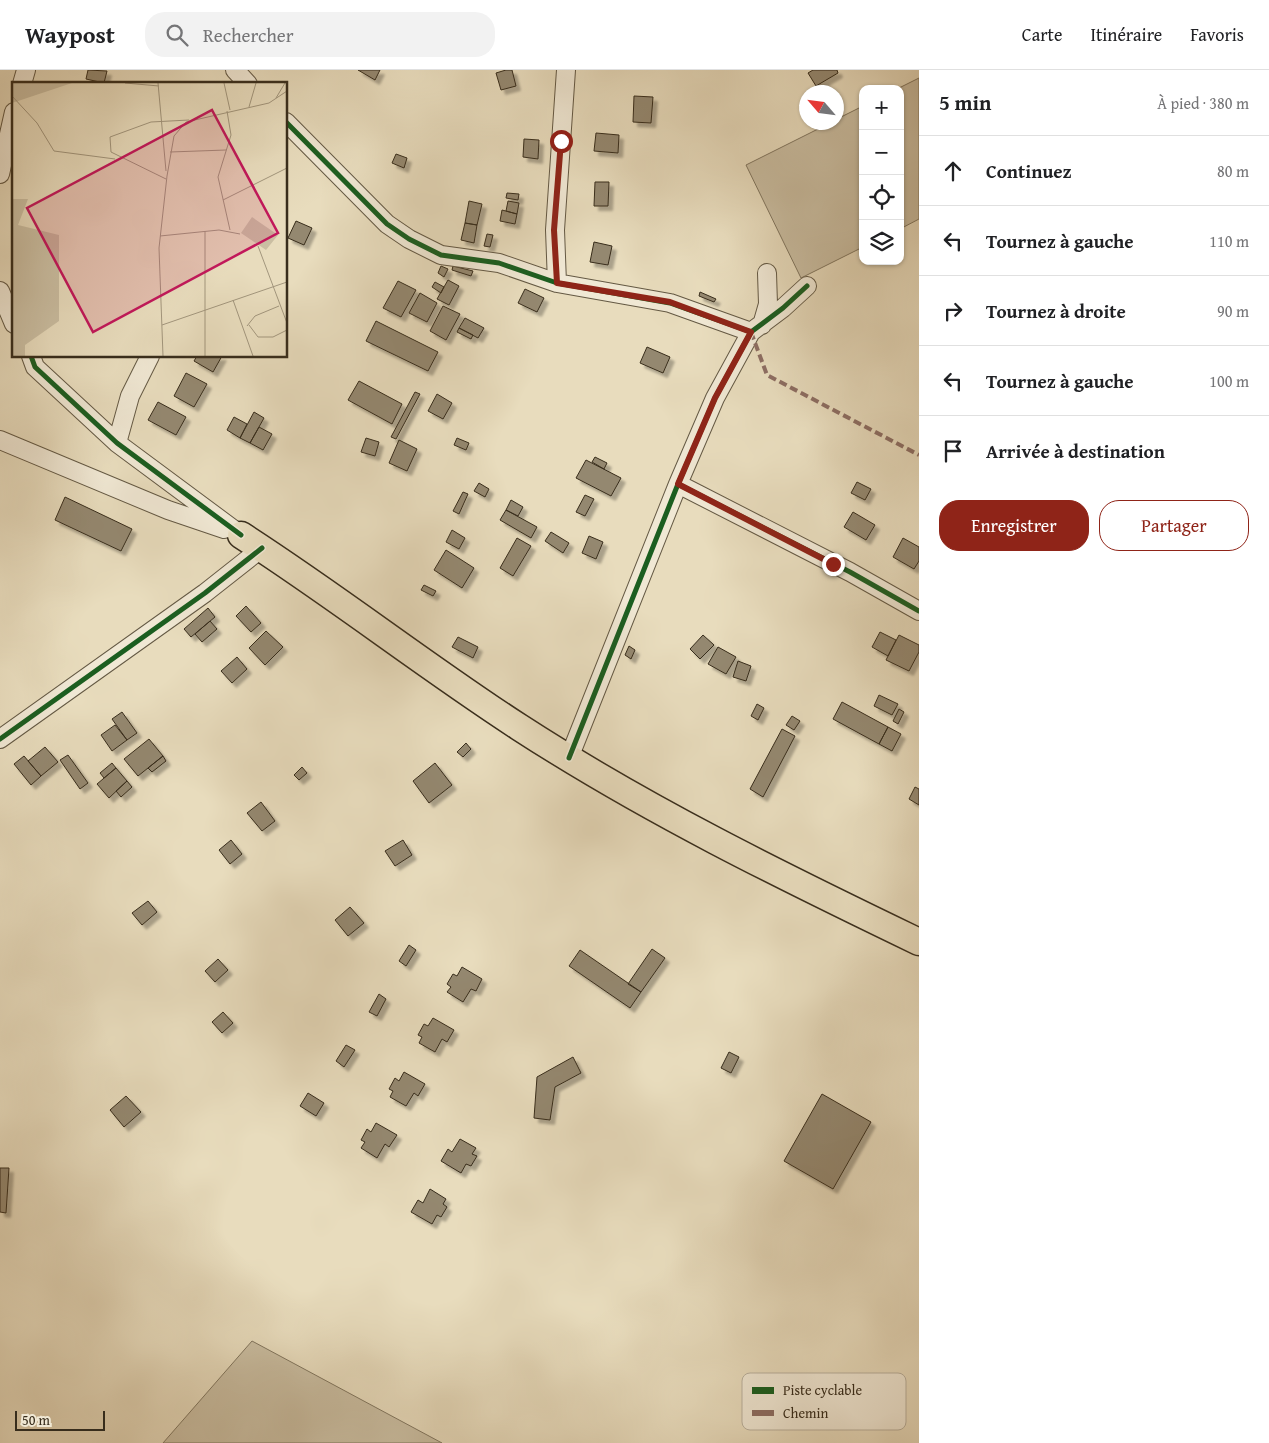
<!DOCTYPE html>
<html lang="fr">
<meta charset="utf-8">
<style>
body{margin:0;font-family:"Gentium Book Plus",serif;background:#f2f2f2;color:#202124}
.controls{position:absolute;right:15px;top:15px;display:grid;overflow:hidden;border-radius:10px;box-shadow:0 1px 4px #0004}
.controls button{width:45px;height:45px;display:grid;place-items:center;padding:0;border:0;border-bottom:1px solid #e0e0e0;background:#fff;color:#202124;font:25px sans-serif}
.compass{position:absolute;left:799px;top:15px;width:45px;height:45px;border-radius:50%;background:#fff;box-shadow:0 1px 4px #0004;rotate:298deg}
.scale{position:absolute;left:15px;bottom:12px;width:90px;box-sizing:border-box;padding-left:5px;border:2px solid #382d1c;border-top:0;font-size:14px;line-height:18px;white-space:nowrap;color:#382d1c;-webkit-text-stroke:4px #f0e8d4;paint-order:stroke}
.stop{position:absolute;width:15px;height:15px;margin:-11px;border:4px solid #8f2418;border-radius:50%;background:#fff}
.stop.end{background:#8f2418;border-color:#fff;box-shadow:0 1px 5px #0008}
.list{margin:0;padding:0;list-style:none}
h2{display:flex;justify-content:space-between;align-items:center;height:65px;margin:0;padding:0 20px;font-size:21px}
h2 small{font-size:16px;font-weight:400;color:#757577}
.list li{display:grid;grid-template-columns:32px 1fr auto;gap:15px;align-items:center;box-sizing:border-box;height:70px;padding:0 20px;border-top:1px solid #e0e0e0}
.list b{display:block;font-size:19px;white-space:nowrap}
.list em{font-size:16px;font-style:normal;color:#757577}
.actions{display:flex;gap:10px;padding:15px 20px}
.actions a{flex:1;padding:11px 0;border:1px solid #8f2418;border-radius:20px;text-align:center;font-size:18px;color:#8f2418}
.actions .main{background:#8f2418;color:#fff}
.icon{flex:none;width:28px;height:28px;fill:none;stroke:currentColor;stroke-width:2;stroke-linecap:round;stroke-linejoin:round}
.map{position:relative;flex:none;width:919px;height:1373px;overflow:hidden}
header{display:flex;align-items:center;gap:30px;box-sizing:border-box;height:70px;padding:0 25px;background:#fff;border-bottom:1px solid #e0e0e0}
header strong{font-size:24px}
nav{display:flex;gap:28px;margin-inline-start:auto;font-size:18px}
.search{width:350px;height:45px;background:#f2f2f2;display:flex;align-items:center;gap:12px;box-sizing:border-box;padding:0 18px;border-radius:20px;color:#757577;font-size:19px}
main{display:flex}
aside{flex:1;background:#fff}
.map>svg:first-child{display:block}
.green{fill:#cabea2;stroke:#81765f}
.building{fill:#948870;stroke:#382d1c;filter:url(#shadow)}
.lines{fill:none;stroke-linecap:round;stroke-linejoin:round}
.minor-casing{stroke:#645944;stroke-width:20}
.highway-casing{stroke:#382d1c;stroke-width:29}
.minor{stroke:#f0e8d4;stroke-width:18}
.highway{stroke:#e8dcbd;stroke-width:26}
.quiet{stroke:#8d6e63;stroke-width:4;stroke-dasharray:8 4;stroke-linecap:butt}
.cycleway-casing{stroke:#f0e8d4;stroke-width:8}
.cycleway{stroke:#1b5e20;stroke-width:5}
.route{stroke:#8f2418;stroke-width:6}
.inset-road{fill:none;stroke:#a2967d;stroke-width:1}
.view{fill:#c2185b;fill-opacity:0.15;stroke:#c2185b;stroke-width:2.5}
.inset-edge{fill:none;stroke:#382d1c;stroke-width:2.5}
.key{fill:#f0e8d4;stroke:#b9b09d;stroke-width:1}
.key-label{font-size:14px;fill:#382d1c}
</style>
<header>
<strong>Waypost</strong>
<div class="search"><svg class="icon" aria-label="search" viewBox="0 0 24 24"><circle cx="10" cy="10" r="6"/><path d="M15 15l6 6"/></svg>Rechercher</div>
<nav><a>Carte</a><a>Itinéraire</a><a>Favoris</a></nav>
</header>
<main>
<div class="map">
<svg width="919" height="1373" viewBox="0 0 919 1373">
<defs>
<filter id="shadow"><feDropShadow dx="4.5" dy="4.5" stdDeviation="1" flood-color="#0004"/></filter>
</defs>
<rect width="100%" height="100%" fill="#e8dcbd"/>
<filter id="stains"><feTurbulence type="fractalNoise" baseFrequency=".004" numOctaves="4"/><feColorMatrix values="0 0 0 0 .2 0 0 0 0 .09 0 0 0 0 .02 0 0 0 .5 -.17"/></filter>
<radialGradient id="worn" r=".72"><stop offset=".6" stop-color="#630" stop-opacity="0"/><stop offset="1" stop-color="#630" stop-opacity=".3"/></radialGradient>
<!-- green -->
<path class="green" d="M919 8V149L900 159V19H897Z
M863 36V177L801 208 746 95 830 53 836 52 837 49Z
M252 1271 442 1373H163Z"/>
<!-- building -->
<path class="building" d="M88 0 107 1 104 13 86 9Z
M358 0H380L375 10Z
M506 0H512L516 16 501 20 496 3Z
M813 0H837L838 3 816 16 808 3Z
M634 26 653 27 651 53 633 52Z
M596 63 619 65 618 83 594 81Z
M524 69 539 70 538 89 523 87Z
M396 84 407 88 404 98 392 93Z
M595 112H609L608 136H594Z
M507 123 519 124 518 130 506 128Z
M469 131 482 134 477 155 465 153Z
M508 131 519 133 517 144 506 141Z
M502 140 517 144 515 154 500 151Z
M296 151 312 158 304 175 288 168Z
M465 153 477 155 474 173 461 170Z
M487 164 493 165 490 177 484 176Z
M594 172 612 176 608 195 590 192Z
M441 196 448 199 444 207 438 203Z
M453 196 473 201 471 206 452 200Z
M448 210 459 216 449 235 437 229Z
M398 211 416 220 401 247 383 238Z
M435 212 444 217 441 223 432 217Z
M525 219 544 228 537 242 518 233Z
M700 222 716 229 714 232 699 226Z
M420 223 437 233 427 252 409 243Z
M443 236 460 244 446 270 430 261Z
M465 248 484 258 478 268 459 258Z
M376 251 438 282 428 301 366 271Z
M459 258 473 265 471 269 457 262Z
M647 277 670 287 663 303 640 293Z
M197 286H222L213 302 194 291Z
M186 303 207 314 194 337 174 326Z
M359 311 402 334 392 354 348 330Z
M415 322 420 324 396 369 391 367Z
M437 324 452 333 443 349 428 341Z
M158 332 186 347 176 365 148 350Z
M254 342 264 348 250 373 240 368Z
M234 347 247 354 240 368 227 360Z
M259 357 272 364 263 380 250 373Z
M366 368 379 372 375 386 361 382Z
M457 368 469 373 466 380 454 375Z
M399 370 417 379 407 401 389 393Z
M595 387 607 393 604 399 592 392Z
M586 390 621 408 611 426 576 408Z
M857 412 871 419 865 430 851 423Z
M479 413 489 419 485 427 474 421Z
M463 422 468 424 459 444 453 441Z
M585 425 594 429 585 446 576 442Z
M65 427 132 459 121 481 55 450Z
M511 430 523 437 518 446 506 440Z
M506 440 537 457 531 468 500 450Z
M853 442 875 455 866 470 844 457Z
M452 460 465 468 459 479 446 472Z
M551 462 569 473 563 483 545 471Z
M589 466 603 472 596 489 582 483Z
M517 468 531 476 513 506 500 498Z
M903 468 919 477V491L914 499 893 487Z
M446 480 474 498 462 518 434 500Z
M424 515 436 521 433 526 421 520Z
M246 536 261 553 251 562 236 546Z
M208 538 215 547 191 567 184 559Z
M210 551 217 559 202 572 195 564Z
M266 561 283 577 265 595 249 578Z
M880 562 896 570 888 586 872 577Z
M703 565 714 575 700 589 690 579Z
M899 565 919 575V582L909 601 886 590Z
M458 567 478 577 473 588 452 577Z
M629 576 635 580 631 589 625 585Z
M718 577 736 587 726 604 708 594Z
M237 587 247 599 232 613 221 601Z
M738 591 751 596 746 611 733 607Z
M879 625 898 634 892 645 874 636Z
M842 632 888 657 879 674 833 649Z
M757 634 764 638 758 650 751 646Z
M899 639 904 642 898 654 893 651Z
M122 642 137 663 127 670 112 649Z
M792 646 800 651 794 660 786 655Z
M115 655 127 670 112 681 101 665Z
M888 657 901 664 892 681 879 674Z
M782 659 795 666 763 727 750 719Z
M149 669 163 686 138 706 124 689Z
M466 673 471 679 463 687 457 682Z
M45 677 58 692 41 706 28 691Z
M68 685 88 713 80 719 60 690Z
M24 686 41 706 31 715 14 694Z
M163 686 166 691 152 702 148 698Z
M112 693 116 698 104 708 100 703Z
M435 693 452 715 429 733 413 711Z
M302 697 307 703 299 710 294 705Z
M116 698 127 711 109 728 97 714Z
M127 711 132 717 121 727 116 721Z
M915 717 919 719V735L909 729Z
M261 732 275 751 262 761 247 743Z
M231 770 242 784 230 794 219 780Z
M403 770 412 785 395 796 385 781Z
M148 831 157 842 142 855 132 843Z
M350 837 364 853 348 866 335 850Z
M409 875 416 880 406 896 399 891Z
M652 879 665 888 641 922 628 914Z
M580 880 641 922 630 938 569 896Z
M218 889 228 900 215 912 205 901Z
M462 897 482 909 476 921 471 919 463 932 447 922 451 917 447 914 453 904 457 906Z
M379 924 386 929 377 946 369 942Z
M223 942 233 953 222 963 212 952Z
M433 948 454 960 447 972 442 969 435 982 419 973 422 967 418 965 424 954 428 956Z
M346 975 355 980 344 997 336 991Z
M729 982 739 987 731 1003 721 998Z
M573 987 581 1003 555 1017 550 1050 534 1048 537 1007Z
M404 1002 425 1014 418 1026 414 1023 406 1036 390 1027 393 1021 389 1019 395 1008 399 1011Z
M308 1023 324 1033 316 1046 300 1036Z
M822 1024 871 1052 833 1119 784 1091Z
M126 1026 141 1042 124 1057 110 1040Z
M376 1053 397 1065 389 1077 385 1074 377 1088 361 1078 365 1072 361 1070 367 1059 371 1062Z
M460 1069 476 1078 472 1084 477 1086 471 1096 466 1094 461 1103 441 1091 448 1079 452 1082Z
M0 1098H9L6 1143 0 1142Z
M430 1119 446 1129 443 1134 447 1137 441 1147 437 1145 432 1154 411 1142 418 1130 423 1133Z"/>
<g class="lines">
<!-- minor casing -->
<g class="minor-casing">
<path id="minor" d="M235 0 248 14
M22 14 26 0
M286 52 387 154 409 169 441 185 499 193 557 213 670 233 751 262
M0 104 14 42
M557 213 555 160 566 0
M0 221 14 254
M762 255 768 234 767 203
M31 286 35 297 117 373 241 465
M0 370 168 440 224 459
M117 373 130 326 150 286
M678 414 850 502 919 541
M0 669 205 523 262 478
M569 688 678 414 715 328 751 262 783 238 807 216"/>
</g>
<!-- highway casing -->
<g class="highway-casing">
<path id="highway" d="M241 465C336 526 425 596 519 657 647 740 782 806 919 872"/>
</g>
<!-- minor -->
<use href="#minor" class="minor"/>
<!-- highway -->
<use href="#highway" class="highway"/>
<!-- quiet -->
<path class="quiet" d="M751 262 767 305 919 385"/>
<!-- cycleway casing -->
<g class="cycleway-casing">
<path id="cycleway" d="M286 52 387 154 409 169 441 185 499 193 557 213 670 233 751 262
M31 286 35 297 117 373 241 465
M678 414 850 502 919 541
M0 669 205 523 262 478
M569 688 678 414 715 328 751 262 783 238 807 216"/>
</g>
<!-- cycleway -->
<use href="#cycleway" class="cycleway"/>
</g>
<g class="lines">
<!-- route -->
<path class="route" d="M561 71 554 160 557 213 670 232 751 262 715 328 678 414 833 494"/>
</g>
<!-- overview -->
<g transform="translate(12 12)">
<rect width="275" height="275" fill="#e8dcbd"/>
<path d="M0 1H60L0 21ZM0 117H16L6 143 47 153V239L13 263V274H0ZM240 135 266 153 254 168 229 151Z" fill="#cabea2"/>
<path class="inset-road" d="M113 1 147 4M146 1 154 89M212 1 218 28M0 14 25 41 42 69 103 77M264 16 273 1M237 25 244 1M215 29 219 53 206 95 218 148M158 70 214 68M155 94 162 54 174 40 257 21 275 9M154 97 99 70 98 55 139 40 177 38M211 118 275 86M193 149V274M148 154 207 148 228 152M246 164 275 241M221 218 241 274M150 243 275 200M237 243 246 255H261L275 248M235 244 243 234 267 224M151 274 147 166 155 94"/>
<path class="view" d="M200 28 266 151 81 250 15 126Z"/>
<rect width="275" height="275" class="inset-edge"/>
</g>
<!-- legend -->
<rect x="742" y="1303" width="164" height="57" rx="8" class="key"/>
<rect x="752" y="1317" width="22" height="7" fill="#1b5e20"/>
<rect x="752" y="1340" width="22" height="6" fill="#8d6e63"/>
<g class="key-label">
<text x="783" y="1325">Piste cyclable</text>
<text x="783" y="1348">Chemin</text>
</g>
<rect width="100%" height="100%" filter="url(#stains)"/>
<rect width="100%" height="100%" fill="url(#worn)"/>
</svg>
<div class="controls">
<button>+</button>
<button>−</button>
<button><svg class="icon" aria-label="locate" viewBox="0 0 24 24"><circle cx="12" cy="12" r="6"/><path d="M12 2v4M12 18v4M2 12h4M18 12h4"/></svg></button>
<button><svg class="icon" aria-label="layers" viewBox="0 0 24 24"><path d="M12 4l9 5-9 5-9-5zM3 14l9 5 9-5"/></svg></button>
</div>
<svg class="compass" viewBox="-18 -18 36 36"><path d="M0-13l5 13h-10z" fill="#e53935"/><path d="M0 13l5-13h-10z" fill="#757577"/></svg>
<div class="scale">50 m</div>
<div class="stop" style="left:561px;top:71px"></div>
<div class="stop end" style="left:833px;top:494px"></div>
</div>
<aside>
<h2>5 min<small>À pied · 380 m</small></h2>
<ul class="list">
<li><svg class="icon" aria-label="ahead" viewBox="0 0 24 24"><path d="M12 20V5M6 11l6-6 6 6"/></svg><div><b>Continuez</b></div><em>80 m</em></li>
<li><svg class="icon" aria-label="left" viewBox="0 0 24 24"><path d="M17 20v-9H6M10 6l-5 5 5 5"/></svg><div><b>Tournez à gauche</b></div><em>110 m</em></li>
<li><svg class="icon" aria-label="right" viewBox="0 0 24 24"><path d="M7 20v-9h11M14 6l5 5-5 5"/></svg><div><b>Tournez à droite</b></div><em>90 m</em></li>
<li><svg class="icon" aria-label="left" viewBox="0 0 24 24"><path d="M17 20v-9H6M10 6l-5 5 5 5"/></svg><div><b>Tournez à gauche</b></div><em>100 m</em></li>
<li><svg class="icon" aria-label="arrive" viewBox="0 0 24 24"><path d="M6 21V4h12l-3 4 3 4H6"/></svg><div><b>Arrivée à destination</b></div></li>
</ul>
<div class="actions"><a class="main">Enregistrer</a><a>Partager</a></div>
</aside>
</main>
